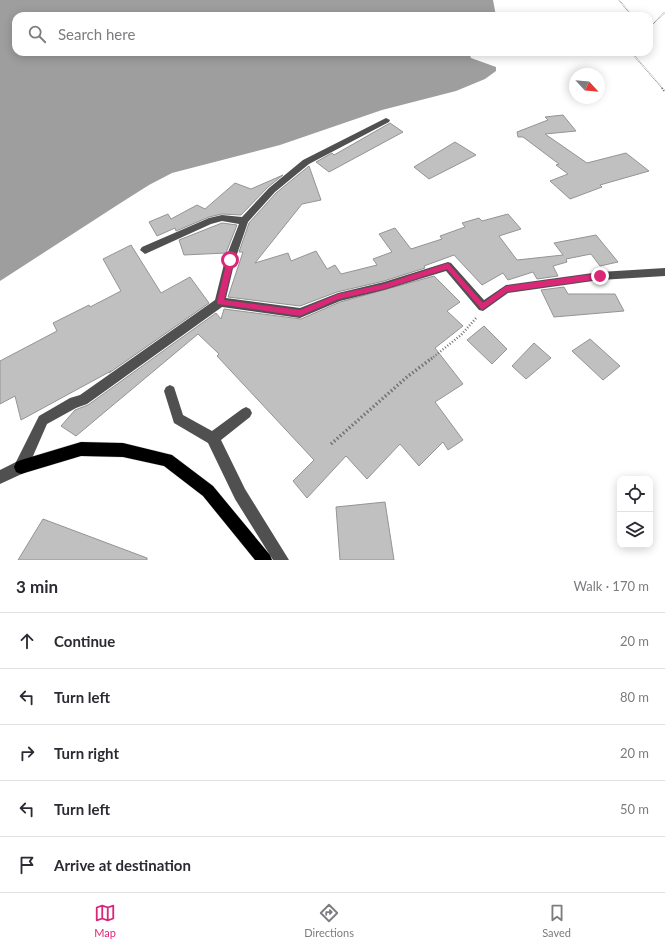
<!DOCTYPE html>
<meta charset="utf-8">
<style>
body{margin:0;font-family:Lato,sans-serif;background:#f2f2f3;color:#2b2b33}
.controls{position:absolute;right:12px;bottom:12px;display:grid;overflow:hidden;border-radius:8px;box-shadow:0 2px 10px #0003}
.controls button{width:36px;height:36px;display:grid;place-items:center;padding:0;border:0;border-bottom:1px solid #e1e1e2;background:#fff;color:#2b2b33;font:20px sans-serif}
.compass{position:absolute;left:569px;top:68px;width:36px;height:36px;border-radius:50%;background:#fff;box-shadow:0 2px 10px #0003;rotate:116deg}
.stop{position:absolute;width:12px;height:12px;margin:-9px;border:3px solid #db2777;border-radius:50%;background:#fff}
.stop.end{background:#db2777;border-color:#fff;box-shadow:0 1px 4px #0008}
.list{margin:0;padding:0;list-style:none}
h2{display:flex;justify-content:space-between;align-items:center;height:52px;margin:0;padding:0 16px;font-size:17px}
h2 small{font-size:13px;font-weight:400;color:#7c7c81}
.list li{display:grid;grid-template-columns:26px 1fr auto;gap:12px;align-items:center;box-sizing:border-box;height:56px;padding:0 16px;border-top:1px solid #e1e1e2}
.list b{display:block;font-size:15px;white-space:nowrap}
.list em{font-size:13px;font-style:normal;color:#7c7c81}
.icon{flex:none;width:22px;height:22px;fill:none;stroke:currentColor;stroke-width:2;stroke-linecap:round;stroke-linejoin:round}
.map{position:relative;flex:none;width:665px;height:560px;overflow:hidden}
.search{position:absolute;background:#fff;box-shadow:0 2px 10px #0003;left:12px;right:12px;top:12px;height:44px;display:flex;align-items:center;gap:10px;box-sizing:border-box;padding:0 14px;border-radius:12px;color:#7c7c81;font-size:15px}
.sheet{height:332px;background:#fff}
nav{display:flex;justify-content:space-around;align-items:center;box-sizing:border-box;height:56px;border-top:1px solid #e1e1e2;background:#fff;font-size:11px;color:#7c7c81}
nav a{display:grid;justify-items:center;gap:2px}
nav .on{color:#db2777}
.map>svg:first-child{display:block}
.water{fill:#9e9e9e}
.building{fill:#c0c0c0;stroke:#949494}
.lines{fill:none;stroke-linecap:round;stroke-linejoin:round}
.major-casing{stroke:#dbdbdb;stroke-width:1}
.path-far3{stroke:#727272;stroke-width:1.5;stroke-dasharray:0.5 1;stroke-linecap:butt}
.path-far2{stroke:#727272;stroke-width:2;stroke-dasharray:1 1.5;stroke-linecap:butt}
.path-far1{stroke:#727272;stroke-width:2.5;stroke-dasharray:1 2;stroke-linecap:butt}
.path{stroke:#727272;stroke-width:3.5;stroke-dasharray:1.5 2.5;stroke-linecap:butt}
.minor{fill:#505050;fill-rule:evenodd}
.major{fill:#000;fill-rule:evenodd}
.route{fill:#db2777}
</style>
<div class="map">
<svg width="665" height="560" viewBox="0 0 665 560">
<rect width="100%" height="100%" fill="#fff"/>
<!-- water -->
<path class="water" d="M0 0H493L496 16H16V52H469L471 58 496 67V71L485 79 456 91 382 110 280 145 172 173 149 185 119 204 0 281Z"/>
<!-- building -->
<path class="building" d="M563 115 576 131 545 134 587 163 626 153 649 171 600 185 602 187 570 199 550 181 568 174 556 165 559 164 523 137H518L517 132 548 120 545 117Z
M390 123 403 132 329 172 316 162 332 153 334 155Z
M455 142 476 155 429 179 414 167Z
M309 166 321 200 302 204 255 263 288 253 291 261 316 251 327 269 335 265 341 274 377 265 373 259 392 252 379 234 395 228 411 249 442 239 440 236 465 227 462 223 479 218 482 221 508 214 521 229 499 236 517 260 563 255 554 243 596 235 618 262 600 266 591 254 566 259 567 262 553 266 558 276 537 279 533 272 508 280 503 273 482 285 454 255 424 266 425 268 384 281 337 292 300 306 228 297 243 252H239L249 223 276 193Z
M283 175 268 187 241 215 222 214 209 217 176 231 175 228 157 236 149 222 168 214 171 219 197 205 205 209 235 183 251 189Z
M222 223 237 225 226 253 184 255 179 240Z
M131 245 161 293 190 277 209 303 109 373 111 371 21 420 15 396 0 404V361L57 331 53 323 89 305 90 307 121 291 103 259Z
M434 276 460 302 447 311 463 326 435 348 463 384 435 402 463 440 448 450 443 442 419 466 400 444 367 479 346 456 307 498 293 481 314 460 217 356 219 354 198 334 76 436 61 426 75 410 88 405 216 313 221 319 224 309 301 319 340 302Z
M564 287 568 294H615L624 311 554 317 541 290Z
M484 326 507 349 492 364 467 340Z
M590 339 620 366 603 380 572 351Z
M534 343 551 358 526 379 512 366Z
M385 502 394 560H340L336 507Z
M43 519 147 558V560H18Z"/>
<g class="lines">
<!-- major casing -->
<g class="major-casing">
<path id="major" d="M81 442 123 443 172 455 213 486 270 555 272 560H255L203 496 164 466 123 457 81 456 21 474 16 472 14 467 16 462 21 460Z"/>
</g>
<!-- path-far3 -->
<path class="path-far3" d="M619 0 632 16
M649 28 665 12
M631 52 663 89"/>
<!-- path-far2 -->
<path class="path-far2" d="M662 88 665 92"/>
<!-- path-far1 -->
<path class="path-far1" d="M431 359 461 335 476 318"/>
<!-- path -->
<path class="path" d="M331 444 407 377 432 358"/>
<!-- minor -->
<path class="minor" d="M386 118 390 120 389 122 309 164 275 192 248 222 235 260 226 298 300 308 338 293 384 282 448 262 451 263 484 300 506 285 600 272 665 268V276L600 280 508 293 483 311 479 310 446 271 384 290 340 301 300 318 222 307 87 404 76 408 47 424 26 472 0 484V470L16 462 39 416 70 398 80 395 215 300 225 260 239 224 222 221 211 224 145 254 140 250 142 247 209 218 222 215 242 217 269 188 303 160Z
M170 385 174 387 183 415 212 431 242 409 246 407 250 409 252 413 250 417 221 440 245 489 289 560H273L235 499 208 443 174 423 164 391 166 387Z"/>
<!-- major -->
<use href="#major" class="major"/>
</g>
<!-- route -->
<path class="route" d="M230 257 234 260 224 300 300 310 338 294 384 284 448 263 483 303 506 286 600 273 603 276 600 279 507 292 482 310 447 269 384 289 339 299 300 316 218 304 217 302 227 260Z"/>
</svg>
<div class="controls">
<button><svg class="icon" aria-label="locate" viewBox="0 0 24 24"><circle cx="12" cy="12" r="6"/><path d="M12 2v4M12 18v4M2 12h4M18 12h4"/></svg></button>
<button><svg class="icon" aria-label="layers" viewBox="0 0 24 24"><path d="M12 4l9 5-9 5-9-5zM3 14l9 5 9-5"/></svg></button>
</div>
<svg class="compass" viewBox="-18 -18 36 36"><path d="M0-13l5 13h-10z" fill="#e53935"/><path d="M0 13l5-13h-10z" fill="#7c7c81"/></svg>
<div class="stop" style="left:230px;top:260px"></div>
<div class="stop end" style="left:600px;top:276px"></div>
<div class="search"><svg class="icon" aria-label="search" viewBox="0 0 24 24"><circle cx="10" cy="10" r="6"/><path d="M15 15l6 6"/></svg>Search here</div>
</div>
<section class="sheet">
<h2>3 min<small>Walk · 170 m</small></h2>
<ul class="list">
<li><svg class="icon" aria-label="ahead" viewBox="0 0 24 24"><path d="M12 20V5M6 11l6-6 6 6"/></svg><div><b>Continue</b></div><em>20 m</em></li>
<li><svg class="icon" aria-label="left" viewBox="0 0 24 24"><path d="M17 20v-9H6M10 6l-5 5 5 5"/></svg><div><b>Turn left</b></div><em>80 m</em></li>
<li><svg class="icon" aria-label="right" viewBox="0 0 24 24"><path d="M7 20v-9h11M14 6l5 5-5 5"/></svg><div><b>Turn right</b></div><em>20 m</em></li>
<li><svg class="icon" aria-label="left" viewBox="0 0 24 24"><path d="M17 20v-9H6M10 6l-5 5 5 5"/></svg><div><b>Turn left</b></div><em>50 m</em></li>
<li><svg class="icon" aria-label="arrive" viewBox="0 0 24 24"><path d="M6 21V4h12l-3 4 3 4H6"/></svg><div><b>Arrive at destination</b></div></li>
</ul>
</section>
<nav>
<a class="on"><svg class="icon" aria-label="map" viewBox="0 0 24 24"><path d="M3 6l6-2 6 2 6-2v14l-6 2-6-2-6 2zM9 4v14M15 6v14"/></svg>Map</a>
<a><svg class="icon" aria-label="directions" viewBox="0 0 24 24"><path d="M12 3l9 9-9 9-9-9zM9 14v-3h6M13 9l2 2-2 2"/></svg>Directions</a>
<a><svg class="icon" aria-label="saved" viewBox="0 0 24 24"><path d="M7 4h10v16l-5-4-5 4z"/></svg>Saved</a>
</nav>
